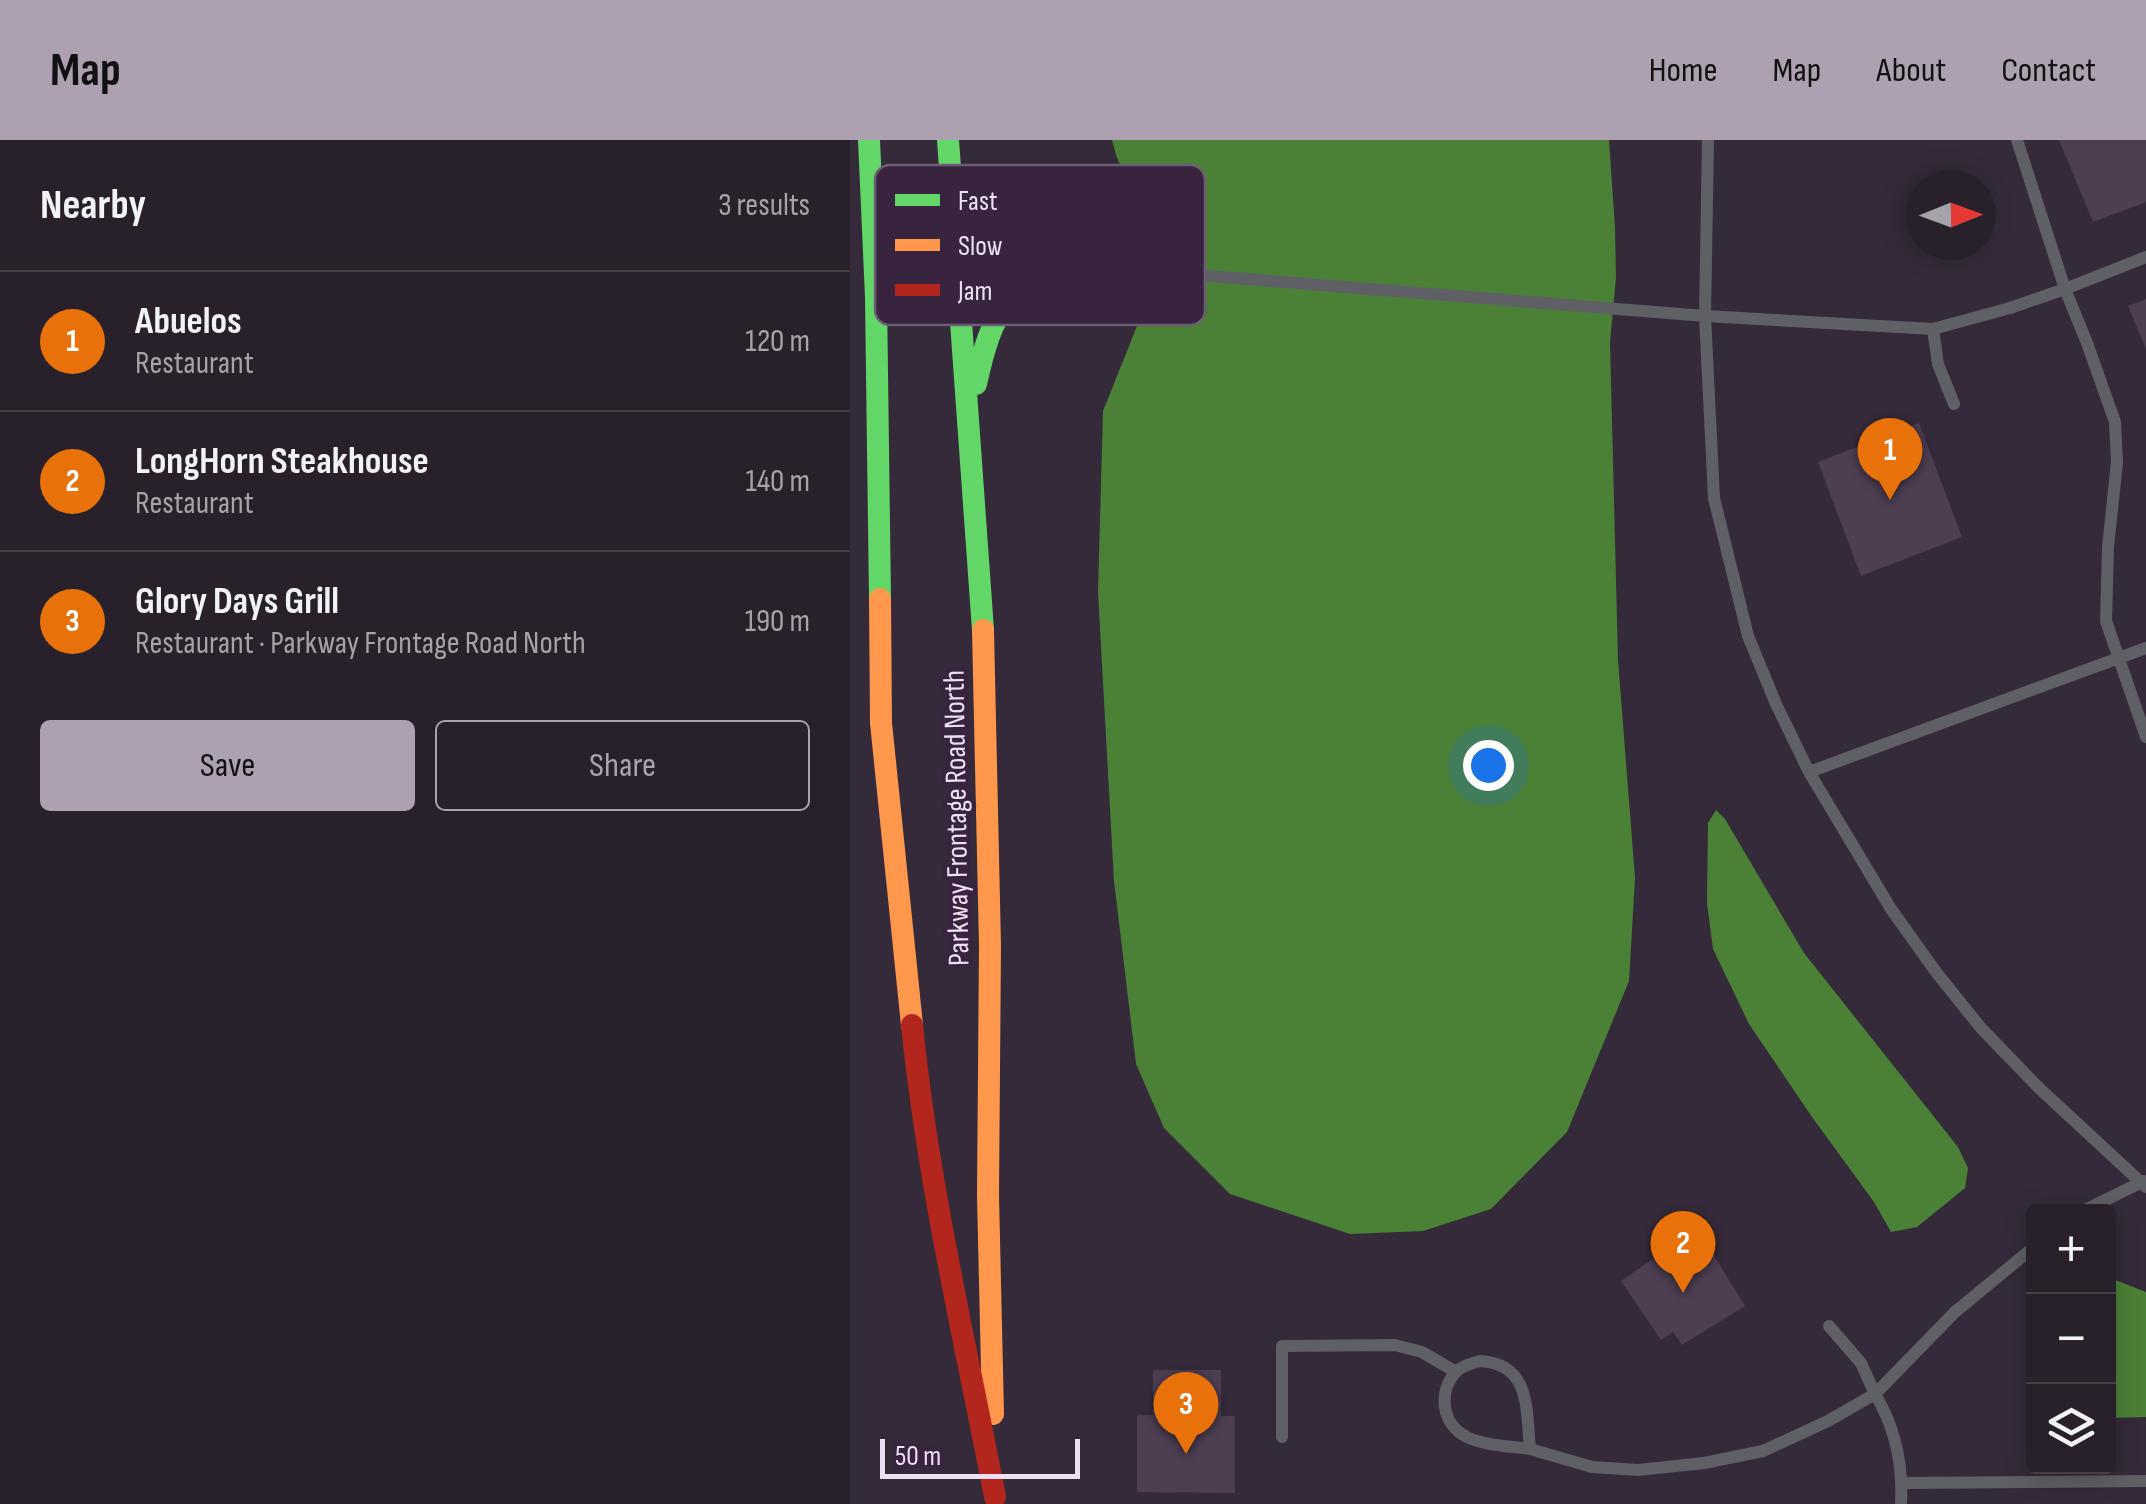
<!DOCTYPE html>
<meta charset="utf-8">
<style>
body{margin:0;font-family:"Sofia Sans Condensed",sans-serif;background:#342d37;color:#f1f3f6}
.controls{position:absolute;right:30px;bottom:30px;display:grid;overflow:hidden;border-radius:10px;box-shadow:0 5px 25px #0003}
.controls button{width:90px;height:90px;display:grid;place-items:center;padding:0;border:0;border-bottom:2px solid #443e47;background:#28202b;color:#f1f3f6;font:50px sans-serif}
.compass{position:absolute;left:1056px;top:30px;width:90px;height:90px;border-radius:50%;background:#28202b;box-shadow:0 5px 25px #0003;rotate:89deg}
.scale{position:absolute;left:30px;bottom:25px;width:200px;box-sizing:border-box;padding-left:10px;border:5px solid #ede0f2;border-top:0;font-size:28px;line-height:35px;white-space:nowrap;color:#ede0f2;-webkit-text-stroke:8px #38243f;paint-order:stroke}
.you{position:absolute;left:638px;top:625px;width:35px;height:35px;margin:-25px;border:8px solid #fff;border-radius:50%;background:#1a73e8;box-shadow:0 0 0 15px #1a73e833}
.badge{display:grid;place-items:center;width:65px;height:65px;border-radius:50%;background:#ada0b1;color:#fff;font-size:32px;font-weight:700}
.pin{position:absolute;translate:-50% -82px;filter:drop-shadow(0 2px 5px #0008)}
.pin::after{content:'';position:absolute;top:52px;width:35px;height:30px;background:inherit;clip-path:polygon(0 0,100% 0,50% 100%)}
.list{margin:0;padding:0;list-style:none}
h2{display:flex;justify-content:space-between;align-items:center;height:130px;margin:0;padding:0 40px;font-size:42px}
h2 small{font-size:32px;font-weight:400;color:#a5a3a9}
.list li{display:grid;grid-template-columns:65px 1fr auto;gap:30px;align-items:center;box-sizing:border-box;height:140px;padding:0 40px;border-top:2px solid #443e47}
.list b{display:block;font-size:38px;white-space:nowrap}
.list p{margin:0;font-size:32px;white-space:nowrap;color:#a5a3a9}
.list em{font-size:32px;font-style:normal;color:#a5a3a9}
.actions{display:flex;gap:20px;padding:30px 40px}
.actions a{flex:1;padding:22px 0;border:2px solid #ada0b1;border-radius:10px;text-align:center;font-size:35px;color:#ada0b1}
.actions .main{background:#ada0b1;color:#111}
.icon{flex:none;width:55px;height:55px;fill:none;stroke:currentColor;stroke-width:2;stroke-linecap:round;stroke-linejoin:round}
.map{position:relative;flex:none;width:1296px;height:1364px;overflow:hidden}
header{display:flex;align-items:center;gap:60px;box-sizing:border-box;height:140px;padding:0 50px;background:#ada0b1;color:#111}
header strong{font-size:48px}
nav{display:flex;gap:55px;margin-inline-start:auto;font-size:35px}
main{display:flex}
aside{flex:1;background:#28202b}
.map>svg:first-child{display:block}
.water{fill:#4b8037}
.building{fill:#4d3e52}
.lines{fill:none;stroke-linecap:round;stroke-linejoin:round}
.lane{stroke:#5f6066;stroke-width:12}
.fast{stroke:#63d668;stroke-width:22}
.slow{stroke:#ff974d;stroke-width:22}
.jam{stroke:#b3261e;stroke-width:22}
.labels{text-anchor:middle;dominant-baseline:central;stroke-width:9;stroke-linejoin:round;paint-order:stroke}
.street-label{font-size:30px;fill:#ede0f2;stroke:#38243f}
.key{fill:#38243f;stroke:#6e5c75;stroke-width:2.5}
.key-label{font-size:28px;fill:#ede0f2}
</style>
<header>
<strong>Map</strong>
<nav><a>Home</a><a>Map</a><a>About</a><a>Contact</a></nav>
</header>
<main>
<aside>
<h2>Nearby<small>3 results</small></h2>
<ul class="list">
<li><span class="badge" style="background:#e8710a">1</span><div><b>Abuelos</b><p>Restaurant</p></div><em>120 m</em></li>
<li><span class="badge" style="background:#e8710a">2</span><div><b>LongHorn Steakhouse</b><p>Restaurant</p></div><em>140 m</em></li>
<li><span class="badge" style="background:#e8710a">3</span><div><b>Glory Days Grill</b><p>Restaurant · Parkway Frontage Road North</p></div><em>190 m</em></li>
</ul>
<div class="actions"><a class="main">Save</a><a>Share</a></div>
</aside>
<div class="map">
<svg width="1296" height="1364" viewBox="0 0 1296 1364">
<rect width="100%" height="100%" fill="#352a39"/>
<!-- water -->
<path class="water" d="M262 0H759L765 88 766 138 760 202 768 520 785 738 779 841 717 992 641 1069 573 1091 500 1094 380 1054 314 988 286 924 264 741 248 452 253 271 295 166V100L287 66 266 15Z
M866 670 875 679 954 813 1108 1007 1118 1028 1115 1048 1067 1087 1041 1092 1024 1062 962 977 899 884 863 809 857 763 858 683Z
M1265 1140 1296 1152V1277L1259 1278 1258 1144Z"/>
<!-- building -->
<path class="building" d="M1209 0H1296V62L1243 82Z
M1296 159V209L1278 166Z
M1069 283 1112 397 1011 436 968 322Z
M847 1088 895 1166 832 1205 823 1192 811 1200 771 1141Z
M303 1230H371V1276H385V1353L287 1352V1275H303Z"/>
<g class="lines">
<!-- lane -->
<path class="lane" d="M858 0 855 176 864 358 898 496 926 564 959 632 1041 769 1086 832 1131 888 1189 948 1296 1047
M1167 0 1215 149 1237 203 1265 282 1267 322 1258 407 1256 481 1296 597
M235 126 855 176 1083 189 1160 168 1215 149 1296 117
M1083 189 1088 224 1104 264
M959 632 1296 508
M1231 1072 1294 1041
M630 1221C681 1224 676 1269 680 1309 660 1306 635 1306 617 1297 591 1285 587 1249 608 1230 615 1225 622 1223 630 1221Z
M432 1297V1206L545 1205 572 1212 606 1232
M680 1309 742 1327 788 1330 854 1323 913 1311 978 1281 1025 1254 1011 1223 979 1186
M1052 1343 1296 1341
M1051 1364C1053 1326 1045 1287 1025 1254L1105 1172 1184 1107"/>
<!-- fast -->
<path class="fast" d="M19 0 26 157 30 459
M98 0 133 490
M126 244C141 175 157 137 232 126"/>
<!-- slow -->
<path class="slow" d="M30 459 31 583 62 885
M133 490 140 806 138 1055 143 1274"/>
<!-- jam -->
<path class="jam" d="M101 43 142 92 172 109 228 125
M62 885C78 1044 115 1201 145 1357"/>
</g>
<g class="labels">
<!-- street labels -->
<g class="street-label">
<text transform="translate(107 678) rotate(-91)">Parkway Frontage Road North</text>
</g>
</g>
<!-- legend -->
<rect x="25" y="25" width="330" height="160" rx="15" class="key"/>
<rect x="45" y="54" width="45" height="12" fill="#63d668"/>
<rect x="45" y="99" width="45" height="12" fill="#ff974d"/>
<rect x="45" y="144" width="45" height="12" fill="#b3261e"/>
<g class="key-label">
<text x="108" y="70">Fast</text>
<text x="108" y="115">Slow</text>
<text x="108" y="160">Jam</text>
</g>
</svg>
<div class="controls">
<button>+</button>
<button>−</button>
<button><svg class="icon" aria-label="layers" viewBox="0 0 24 24"><path d="M12 4l9 5-9 5-9-5zM3 14l9 5 9-5"/></svg></button>
</div>
<svg class="compass" viewBox="-18 -18 36 36"><path d="M0-13l5 13h-10z" fill="#e53935"/><path d="M0 13l5-13h-10z" fill="#a5a3a9"/></svg>
<div class="scale">50 m</div>
<div class="you"></div>
<div class="pin badge" style="left:1040px;top:360px;background:#e8710a">1</div>
<div class="pin badge" style="left:833px;top:1153px;background:#e8710a">2</div>
<div class="pin badge" style="left:336px;top:1314px;background:#e8710a">3</div>
</div>
</main>
